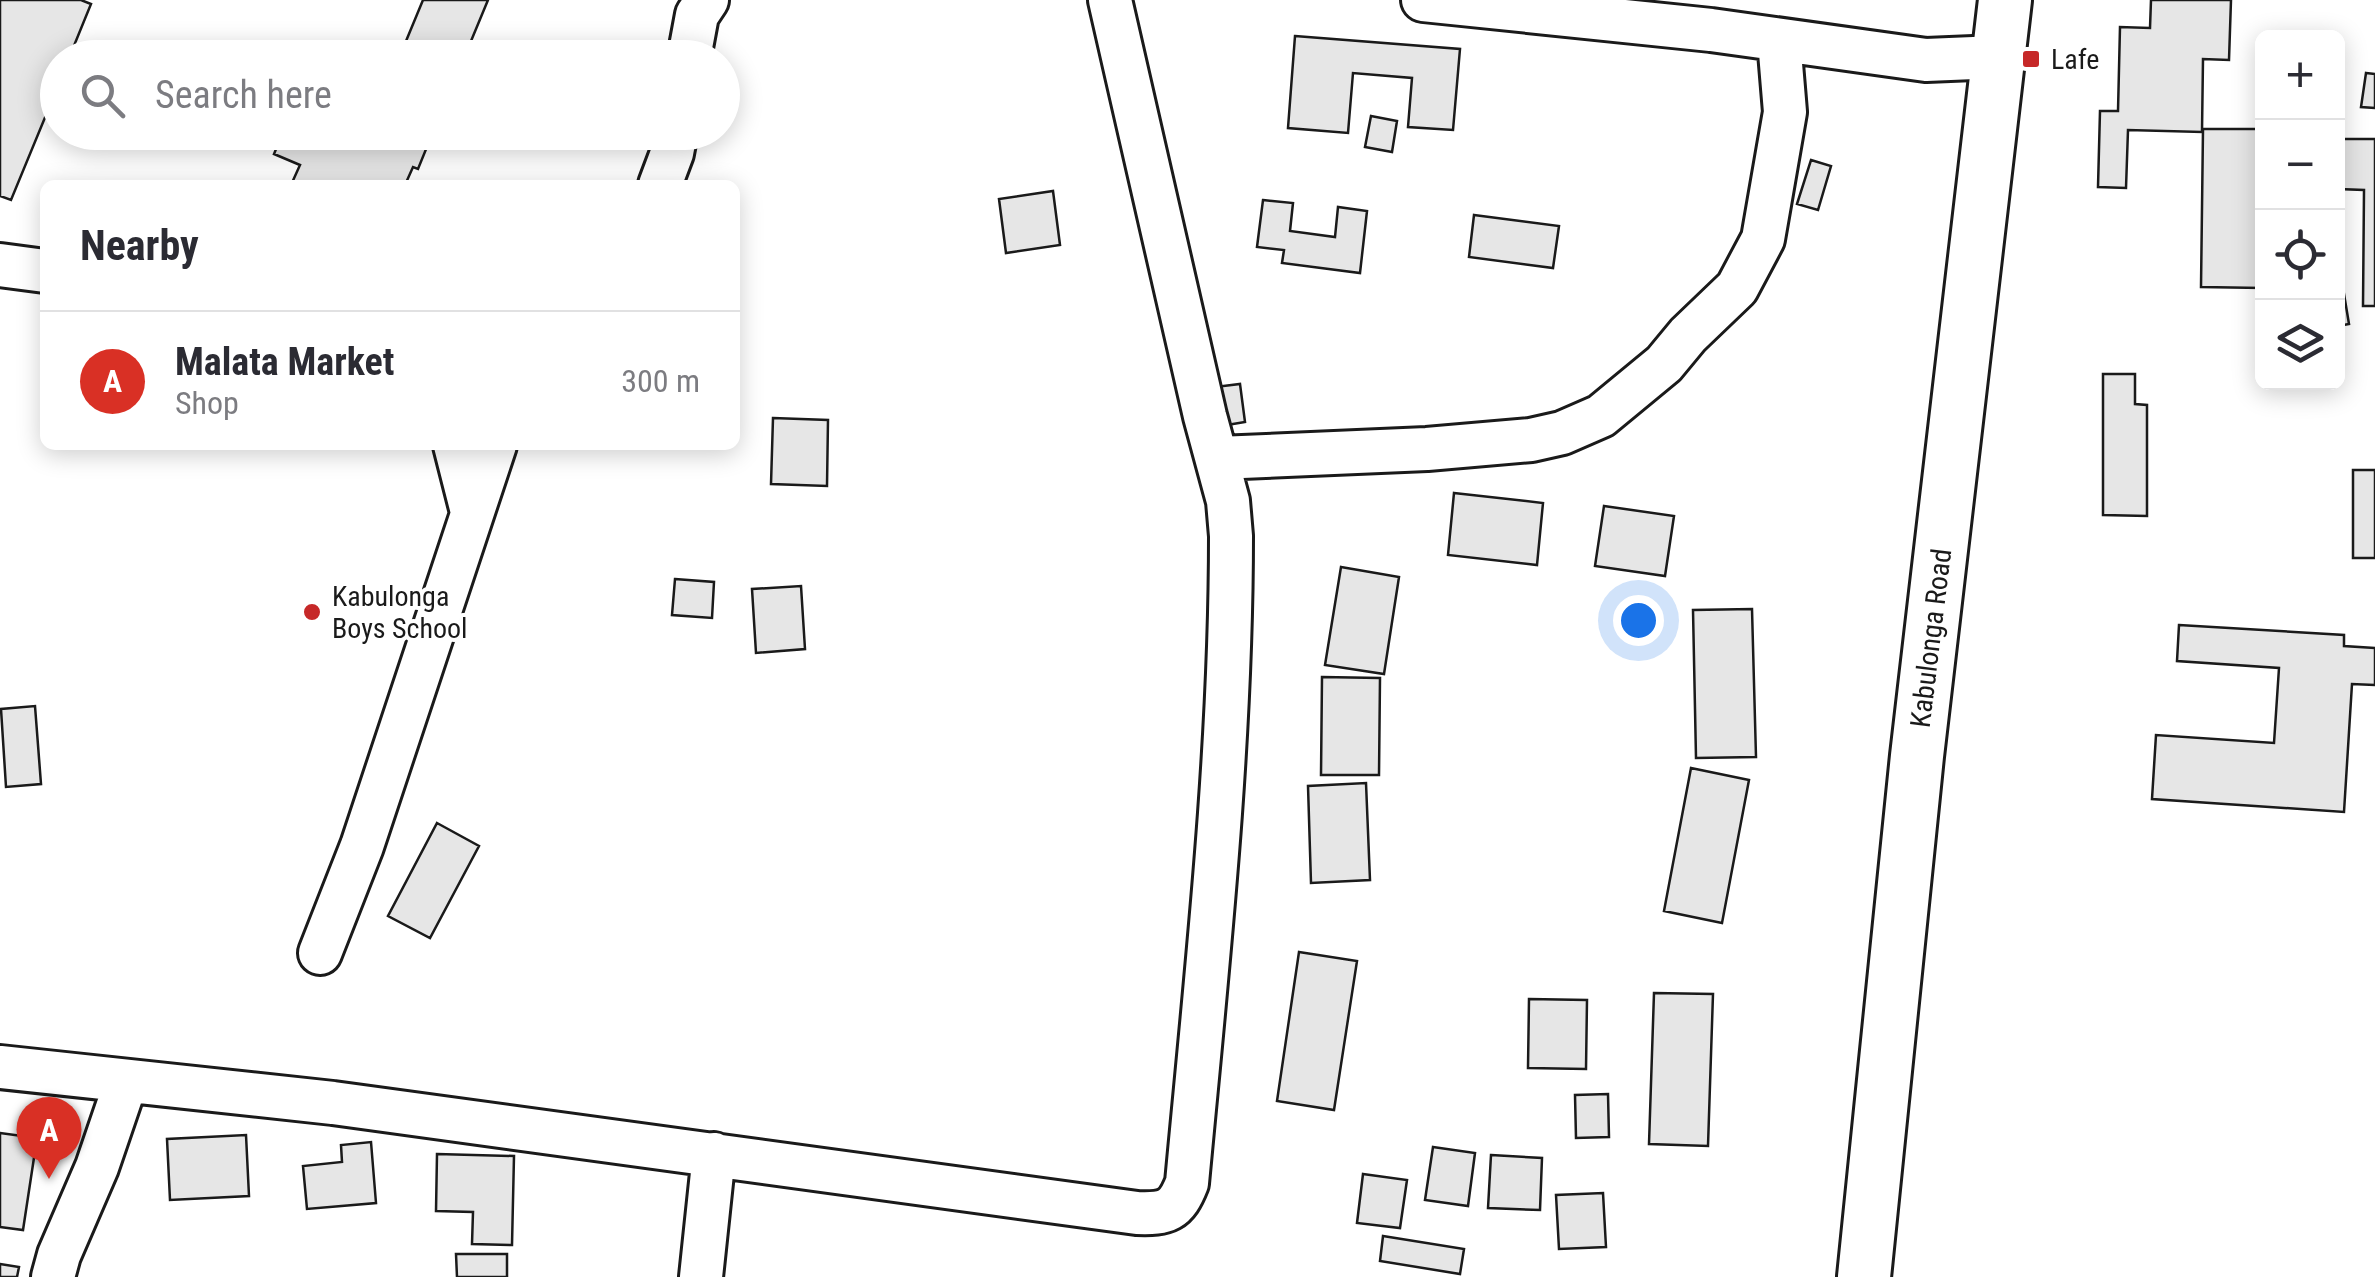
<!DOCTYPE html>
<meta charset="utf-8">
<style>
body{margin:0;font-family:"Roboto Condensed",sans-serif;background:#f7f7f7;color:#2b2b33}
.controls{position:absolute;right:30px;top:30px;display:grid;overflow:hidden;border-radius:15px;box-shadow:0 5px 25px #0003}
.controls button{width:90px;height:90px;display:grid;place-items:center;padding:0;border:0;border-bottom:2px solid #e1e1e2;background:#fff;color:#2b2b33;font:50px sans-serif}
.you{position:absolute;left:1638px;top:620px;width:35px;height:35px;margin:-25px;border:8px solid #fff;border-radius:50%;background:#1a73e8;box-shadow:0 0 0 15px #1a73e833}
.badge{display:grid;place-items:center;width:65px;height:65px;border-radius:50%;background:#d93025;color:#fff;font-size:32px;font-weight:700}
.pin{position:absolute;translate:-50% -82px;filter:drop-shadow(0 2px 5px #0008)}
.pin::after{content:'';position:absolute;top:52px;width:35px;height:30px;background:inherit;clip-path:polygon(0 0,100% 0,50% 100%)}
.list{margin:0;padding:0;list-style:none}
h2{display:flex;justify-content:space-between;align-items:center;height:130px;margin:0;padding:0 40px;font-size:42px}
h2 small{font-size:32px;font-weight:400;color:#7c7c81}
.list li{display:grid;grid-template-columns:65px 1fr auto;gap:30px;align-items:center;box-sizing:border-box;height:140px;padding:0 40px;border-top:2px solid #e1e1e2}
.list b{display:block;font-size:38px;white-space:nowrap}
.list p{margin:0;font-size:32px;white-space:nowrap;color:#7c7c81}
.list em{font-size:32px;font-style:normal;color:#7c7c81}
.icon{flex:none;width:55px;height:55px;fill:none;stroke:currentColor;stroke-width:2;stroke-linecap:round;stroke-linejoin:round}
.map{position:relative;flex:none;width:2375px;height:1277px;overflow:hidden}
.search{position:absolute;background:#fff;box-shadow:0 5px 25px #0003;left:40px;top:40px;width:700px;height:110px;display:flex;align-items:center;gap:25px;box-sizing:border-box;padding:0 35px;border-radius:55px;color:#7c7c81;font-size:38px}
.panel{position:absolute;background:#fff;box-shadow:0 5px 25px #0003;left:40px;top:180px;width:700px;height:270px;border-radius:15px}
.map>svg:first-child{display:block}
.building{fill:#e6e6e6;stroke:#1a1a1a;stroke-width:2.5}
.lines{fill:none;stroke-linecap:round;stroke-linejoin:round}
.minor-casing{stroke:#1a1a1a;stroke-width:48}
.major-casing{stroke:#1a1a1a;stroke-width:58}
.minor{stroke:#fff;stroke-width:42}
.major{stroke:#fff;stroke-width:52}
.poi-dot{fill:#c62828;stroke:#fff;stroke-width:4}
.labels{text-anchor:middle;dominant-baseline:central;stroke-width:8;stroke-linejoin:round;paint-order:stroke}
.poi-label{font-size:28px;fill:#1a1a1a;stroke:#fff;text-anchor:start}
.street-label{font-size:28px;fill:#1a1a1a;stroke:#fff}
</style>
<div class="map">
<svg width="2375" height="1277" viewBox="0 0 2375 1277">
<rect width="100%" height="100%" fill="#fff"/>
<!-- building -->
<path class="building" d="M0 0H81L91 4 69 58H58V86L11 200 0 196Z
M423 0H488L464 58H399Z
M2151 0H2231L2229 60 2203 59 2202 132 2128 130 2126 188 2098 187 2100 111H2118L2120 27 2150 28Z
M1295 36 1460 49 1453 130 1408 127 1412 78 1353 73 1348 133 1288 128Z
M2366 73 2375 74V108L2361 107Z
M1371 116 1397 121 1392 152 1365 147Z
M2203 129H2262V288L2201 287Z
M283 132H433L418 169 413 167 405 185H291L300 165 274 154Z
M2338 139H2375V306H2363L2364 190 2338 189Z
M1811 160 1831 166 1818 210 1797 204Z
M1053 191 1060 245 1006 253 999 199Z
M1263 200 1293 203 1290 231 1335 237 1338 207 1367 211 1360 273 1282 263 1284 250 1257 247Z
M1474 215 1559 226 1553 268 1469 257Z
M2344 294 2349 324 2338 326V295Z
M2103 374H2135V404L2147 405V516L2103 515Z
M1240 384 1245 422 1221 426 1215 387Z
M773 418 828 420 827 486 771 484Z
M2353 470H2375V558H2353Z
M1454 493 1543 503 1537 565 1448 555Z
M1604 506 1674 516 1665 576 1595 566Z
M1341 567 1399 577 1384 674 1325 665Z
M675 579 714 582 712 618 672 615Z
M801 586 805 649 756 653 752 589Z
M1752 609 1756 757 1696 758 1693 610Z
M2179 625 2344 635V646L2375 648V685L2352 684 2344 812 2152 799 2156 735 2274 743 2279 668 2177 661Z
M1322 677 1380 678 1379 775H1321Z
M35 706 41 784 6 787 1 709Z
M1691 768 1749 780 1722 923 1664 911Z
M1366 783 1370 880 1311 883 1308 786Z
M437 823 479 846 430 938 388 916Z
M1299 952 1357 961 1334 1110 1277 1101Z
M1654 993 1713 994 1708 1146 1649 1144Z
M1529 999 1587 1000 1586 1069 1528 1068Z
M1608 1094 1609 1137 1576 1138 1575 1095Z
M0 1133 37 1138 23 1230 0 1227Z
M246 1135 249 1196 170 1200 167 1139Z
M371 1142 376 1203 307 1209 303 1166 342 1162 341 1145Z
M1433 1147 1475 1153 1468 1206 1425 1200Z
M437 1154 514 1156 512 1245 472 1244 473 1212 436 1211Z
M1491 1155 1542 1158 1540 1210 1488 1208Z
M1363 1174 1407 1180 1400 1228 1357 1223Z
M1603 1193 1606 1247 1559 1249 1556 1195Z
M1383 1236 1464 1249 1460 1274 1380 1261Z
M456 1254H507V1277H457Z
M0 1264 19 1267 17 1277H0Z"/>
<g class="lines">
<!-- minor casing -->
<g class="minor-casing">
<path id="minor" d="M1423 0 1711 30 1926 60 1998 57
M689 58 697 15 707 0
M660 185 672 153 676 132
M0 265 45 271
M455 445 472 512
M1218 458 1427 449 1531 440 1562 433 1601 416 1664 364 1688 335 1737 288 1763 239 1785 112 1779 40
M320 953 362 846 495 445
M0 1067 333 1103 1137 1213C1167 1214 1176 1211 1187 1183 1207 968 1231 752 1231 536L1228 501 1205 416 1110 0
M53 1277 59 1255 97 1167 126 1082
M701 1277 714 1154"/>
</g>
<!-- major casing -->
<g class="major-casing">
<path id="major" d="M1864 1277 1917 756 2005 0"/>
</g>
<!-- minor -->
<use href="#minor" class="minor"/>
<!-- major -->
<use href="#major" class="major"/>
</g>
<!-- markers -->
<g class="poi-dot">
<rect x="2021" y="49" width="20" height="20" rx="5"/>
<circle cx="312" cy="612" r="10"/>
</g>
<g class="labels">
<!-- poi labels -->
<g class="poi-label">
<text x="2051" y="59">Lafe</text>
<text x="332" y="596">Kabulonga<tspan x="332" dy="32">Boys School</tspan></text>
</g>
<!-- street labels -->
<g class="street-label">
<text transform="translate(1931 638) rotate(-83)">Kabulonga Road</text>
</g>
</g>
</svg>
<div class="controls">
<button>+</button>
<button>−</button>
<button><svg class="icon" aria-label="locate" viewBox="0 0 24 24"><circle cx="12" cy="12" r="6"/><path d="M12 2v4M12 18v4M2 12h4M18 12h4"/></svg></button>
<button><svg class="icon" aria-label="layers" viewBox="0 0 24 24"><path d="M12 4l9 5-9 5-9-5zM3 14l9 5 9-5"/></svg></button>
</div>
<div class="you"></div>
<div class="pin badge" style="left:49px;top:1179px">A</div>
<div class="search"><svg class="icon" aria-label="search" viewBox="0 0 24 24"><circle cx="10" cy="10" r="6"/><path d="M15 15l6 6"/></svg>Search here</div>
<section class="panel">
<h2>Nearby<small></small></h2>
<ul class="list">
<li><span class="badge">A</span><div><b>Malata Market</b><p>Shop</p></div><em>300 m</em></li>
</ul>
</section>
</div>
